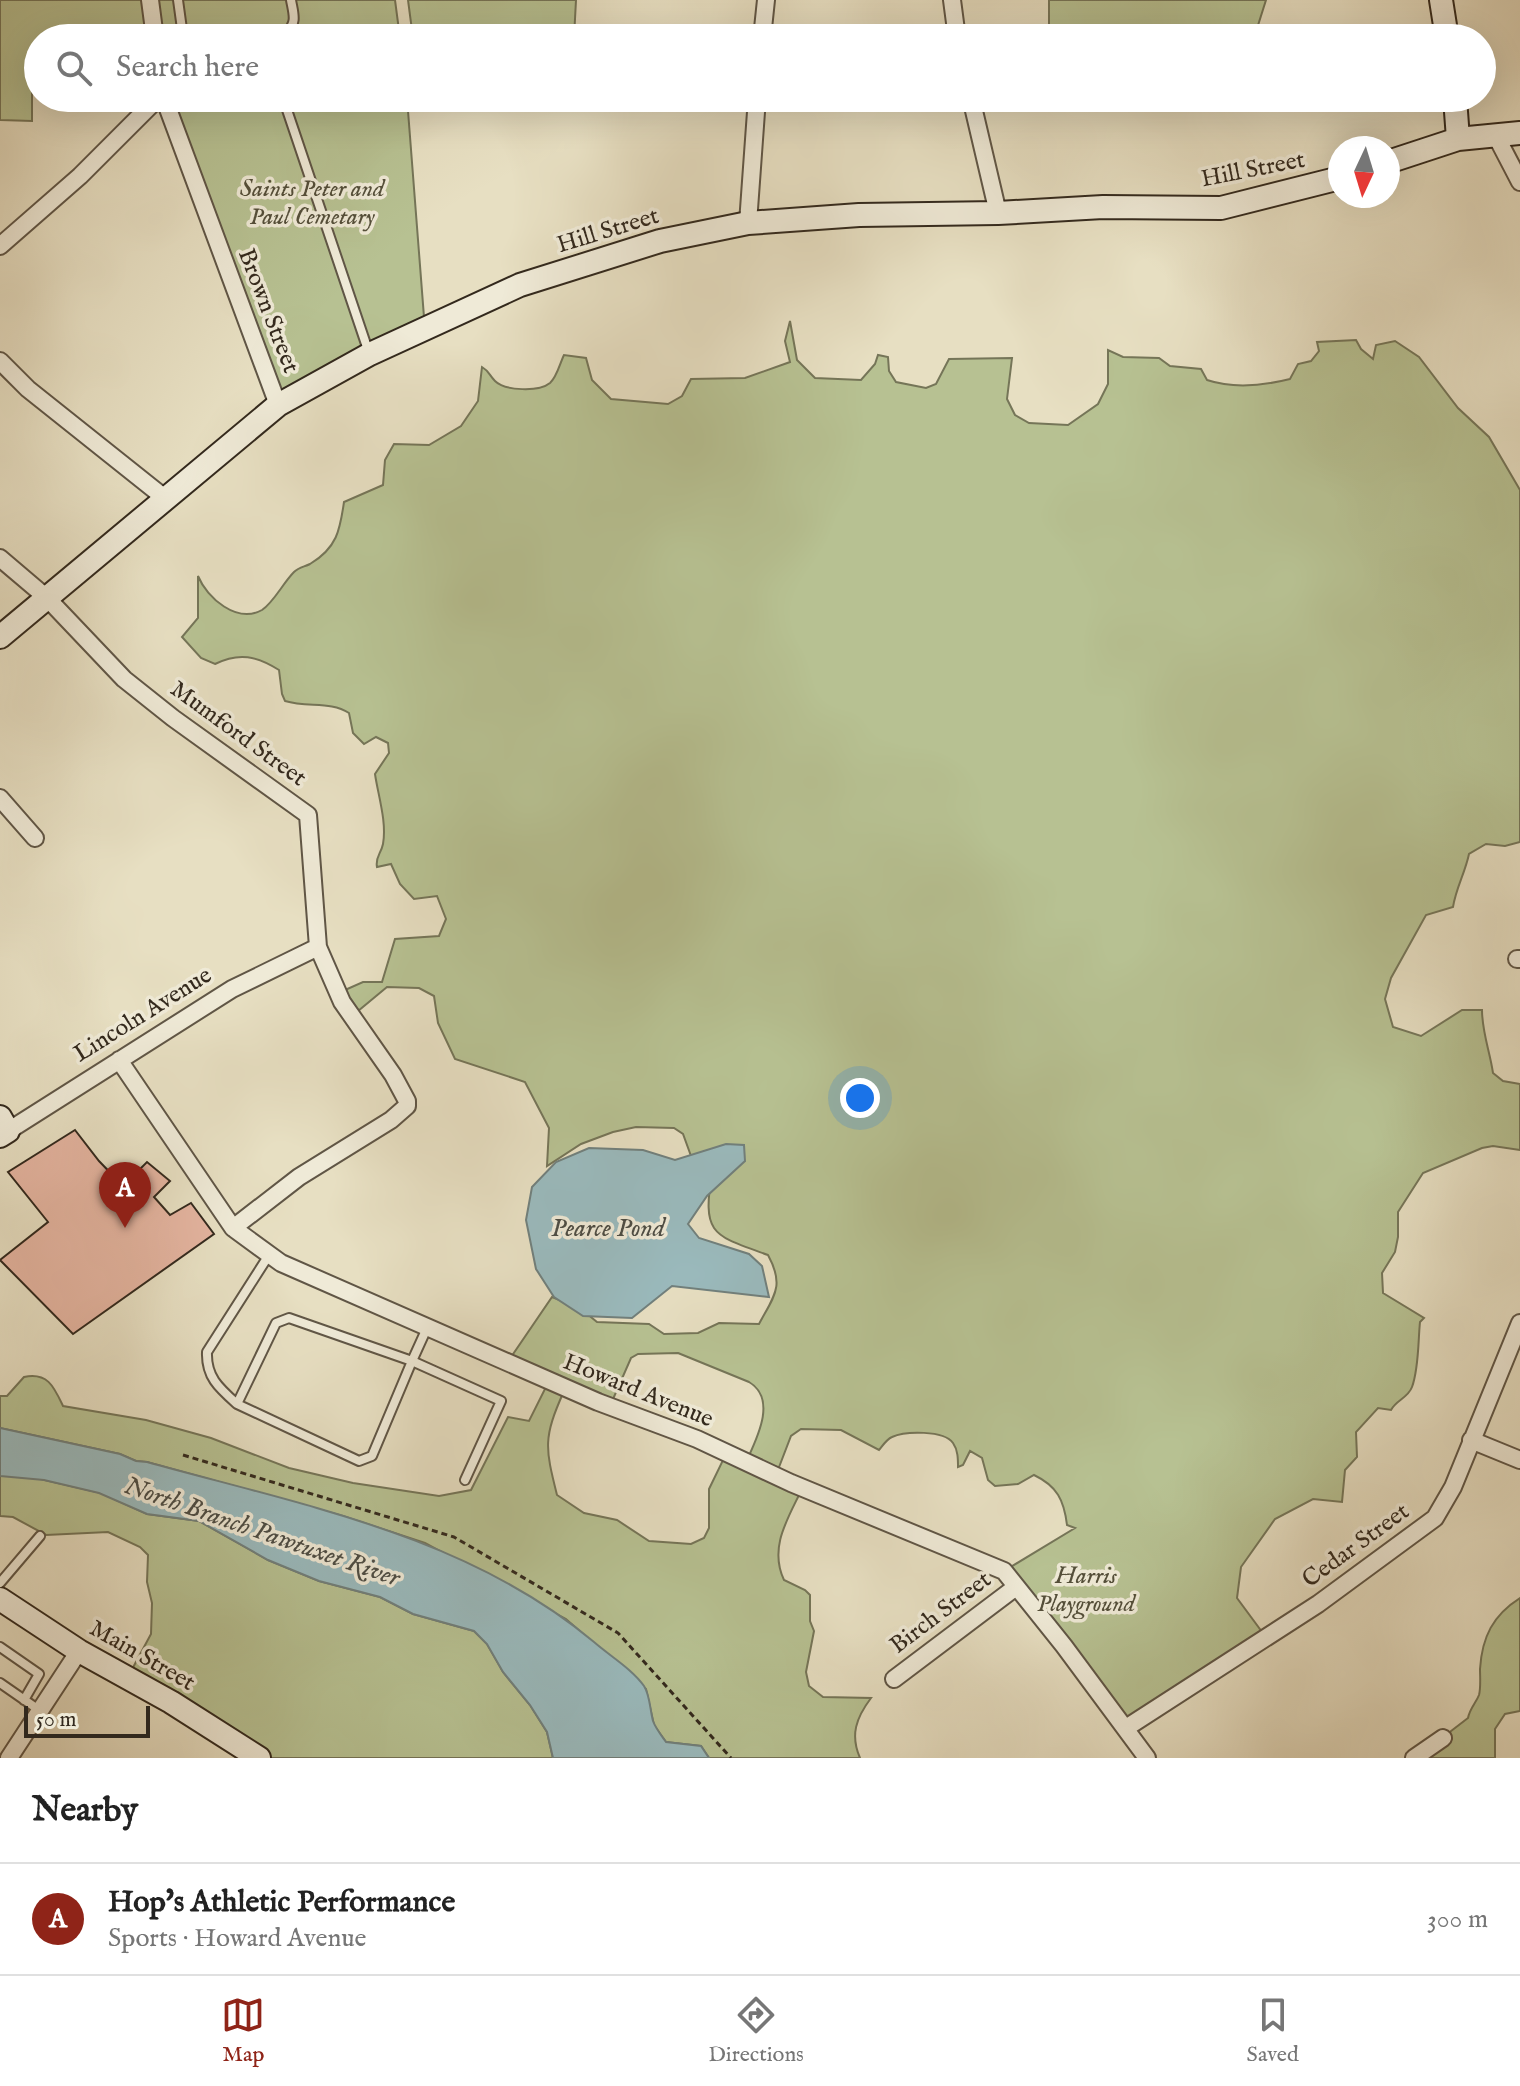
<!DOCTYPE html>
<meta charset="utf-8">
<style>
body{margin:0;font-family:"IM FELL English",serif;background:#f6f6f6;color:#222}
.compass{position:absolute;left:1328px;top:136px;width:72px;height:72px;border-radius:50%;background:#fff;box-shadow:0 8px 32px #0002;rotate:184deg}
.scale{position:absolute;left:24px;bottom:20px;width:126px;box-sizing:border-box;padding-left:8px;border:4px solid #33291d;border-top:0;font-size:22px;line-height:28px;white-space:nowrap;color:#33291d;-webkit-text-stroke:6px #efead7;paint-order:stroke}
.you{position:absolute;left:860px;top:1098px;width:28px;height:28px;margin:-20px;border:6px solid #fff;border-radius:50%;background:#1a73e8;box-shadow:0 0 0 12px #1a73e833}
.badge{display:grid;place-items:center;width:52px;height:52px;border-radius:50%;background:#8f2418;color:#fff;font-size:26px;font-weight:700}
.pin{position:absolute;translate:-50% -66px;filter:drop-shadow(0 2px 4px #0008)}
.pin::after{content:'';position:absolute;top:42px;width:28px;height:24px;background:inherit;clip-path:polygon(0 0,100% 0,50% 100%)}
.list{margin:0;padding:0;list-style:none}
h2{display:flex;justify-content:space-between;align-items:center;height:104px;margin:0;padding:0 32px;font-size:34px}
h2 small{font-size:26px;font-weight:400;color:#767676}
.list li{display:grid;grid-template-columns:52px 1fr auto;gap:24px;align-items:center;box-sizing:border-box;height:112px;padding:0 32px;border-top:2px solid #e0e0e0}
.list b{display:block;font-size:30px;white-space:nowrap}
.list p{margin:0;font-size:26px;white-space:nowrap;color:#767676}
.list em{font-size:26px;font-style:normal;color:#767676}
.icon{flex:none;width:44px;height:44px;fill:none;stroke:currentColor;stroke-width:2;stroke-linecap:round;stroke-linejoin:round}
.map{position:relative;flex:none;width:1520px;height:1758px;overflow:hidden}
.search{position:absolute;background:#fff;box-shadow:0 8px 32px #0002;left:24px;right:24px;top:24px;height:88px;display:flex;align-items:center;gap:20px;box-sizing:border-box;padding:0 28px;border-radius:44px;color:#767676;font-size:30px}
.sheet{height:216px;background:#fff}
nav{display:flex;justify-content:space-around;align-items:center;box-sizing:border-box;height:112px;border-top:2px solid #e0e0e0;background:#fff;font-size:22px;color:#767676}
nav a{display:grid;justify-items:center;gap:4px}
nav .on{color:#8f2418}
.map>svg:first-child{display:block}
.green{fill:#b7c192;stroke:#757558;stroke-width:2;fill-rule:evenodd}
.water{fill:#9ababd;stroke:#71807d;stroke-width:2}
.building{fill:#e4b4a0;stroke:#33291d;stroke-width:2}
.lines{fill:none;stroke-linecap:round;stroke-linejoin:round}
.lane-casing{stroke:#605646;stroke-width:12}
.street-casing{stroke:#605646;stroke-width:20}
.secondary-casing{stroke:#33291d;stroke-width:26}
.path{stroke:#33291d;stroke-width:3;stroke-dasharray:6 4;stroke-linecap:butt}
.lane{stroke:#efead7;stroke-width:8}
.street{stroke:#efead7;stroke-width:16}
.secondary{stroke:#efead7;stroke-width:22}
.labels{text-anchor:middle;dominant-baseline:central;stroke-width:7;stroke-linejoin:round;paint-order:stroke}
.street-label{font-size:24px;fill:#33291d;stroke:#efead7}
.park-label{font-size:24px;font-style:italic;fill:#544f3a;stroke:#efead7}
.water-label{font-size:26px;font-style:italic;fill:#4d4d45;stroke:#efead7}
</style>
<div class="map">
<svg width="1520" height="1758" viewBox="0 0 1520 1758">
<rect width="100%" height="100%" fill="#e7dfc2"/>
<filter id="stains"><feTurbulence type="fractalNoise" baseFrequency=".0025" numOctaves="4"/><feColorMatrix values="0 0 0 0 .2 0 0 0 0 .09 0 0 0 0 .02 0 0 0 .5 -.17"/></filter>
<radialGradient id="worn" r=".72"><stop offset=".6" stop-color="#630" stop-opacity="0"/><stop offset="1" stop-color="#630" stop-opacity=".3"/></radialGradient>
<!-- green -->
<path class="green" d="M0 0H395L400 38H38V68L32 76V121L0 120Z
M408 0H576L574 38H413Z
M1049 0H1266L1254 38H1055L1049 32Z
M164 98H407L425 330 278 405Z
M790 321 797 360 815 378 861 380 875 364 878 355 888 357 889 371 896 382 926 388 936 384 949 359 1012 358 1007 399 1015 415 1029 423 1068 425 1098 404 1108 384V350L1123 357 1159 358 1170 366 1201 369 1207 380C1234 389 1262 386 1290 379L1298 364 1311 361 1319 351 1317 342 1356 340 1361 349 1373 359 1376 345 1395 341 1419 357 1458 408 1489 437 1520 490V842L1505 846 1486 844 1469 854C1465 873 1456 888 1453 907L1426 915 1391 978 1385 999 1393 1027 1421 1036 1462 1010H1482C1482 1032 1490 1052 1493 1073L1503 1081 1520 1084V1150L1493 1146 1482 1148 1423 1173 1398 1212V1237L1395 1252 1382 1273 1383 1293 1424 1318 1420 1322C1418 1341 1419 1368 1412 1387 1408 1398 1396 1400 1391 1410L1378 1408 1356 1432 1357 1457 1345 1470 1342 1502 1313 1499 1275 1519 1241 1567 1237 1598 1265 1636 1126 1728 1004 1571 1075 1528 1067 1525C1064 1500 1057 1486 1034 1475L1018 1484 995 1486 988 1480 982 1458 970 1451 963 1465 958 1467C958 1459 958 1450 953 1443 944 1430 905 1431 892 1437 887 1439 883 1445 879 1450L841 1430 801 1429 791 1436 776 1475 801 1491C787 1520 769 1548 784 1580L805 1590 810 1595V1621L814 1631 806 1672 809 1686 823 1697 871 1698C856 1718 850 1735 860 1758H709L701 1746 666 1742 654 1725 646 1689 566 1619 425 1543 343 1516 147 1462 136 1461 120 1454 0 1428V1396H7L24 1377C48 1372 54 1387 63 1406L146 1420 211 1438 289 1468 353 1483 439 1496 471 1490 508 1417 529 1421 547 1385 507 1363 552 1297 580 1308 597 1322 649 1324 664 1334 698 1333 719 1323 759 1324C774 1296 785 1286 768 1255 712 1235 702 1235 712 1172L691 1156 683 1134 674 1128 636 1127 613 1132 581 1144 547 1166 549 1128 525 1082 455 1059 438 1023 434 996 419 988 387 987 352 1016 336 994 363 982H382L395 939 439 936 446 919 437 896 414 899 400 884 391 864 377 867C375 857 381 854 383 844 387 822 378 795 375 774L389 753 388 743 376 737 364 744 353 733 349 713C330 701 308 708 285 701L282 694 279 670C257 656 239 652 215 664L201 658 182 637 198 618V576C207 598 237 624 262 610 274 602 283 583 294 572 299 567 304 567 310 564 337 548 340 530 344 502L383 485 385 460 394 444 429 445 461 426 478 401 482 367C489 371 489 375 495 381 505 391 539 392 550 383 557 377 560 363 564 355L586 358 592 380 611 399 668 404 682 396 691 379 745 378 790 362 785 341ZM678 1353 749 1382C778 1399 756 1440 746 1462L724 1458 709 1489V1528L704 1538 691 1544 649 1541 617 1520 584 1513 557 1495C545 1447 543 1438 564 1391L610 1406 631 1358 638 1354Z
M0 1473 23 1475 101 1493 147 1514 199 1521 268 1560 319 1581 380 1597 413 1614 474 1631 487 1644 503 1672 530 1705 547 1732 553 1758H256L129 1675 151 1634 152 1603 147 1582 148 1555 140 1547 108 1532 46 1535 13 1517 0 1516Z
M1520 1598V1711L1505 1714 1495 1729V1758H1416L1468 1718C1470 1708 1476 1703 1479 1695 1481 1688 1480 1676 1480 1669 1482 1637 1493 1615 1520 1598Z"/>
<!-- water -->
<path class="water" d="M726 1144 744 1145 745 1161 707 1196 688 1224 699 1238 749 1254 762 1266 769 1297 672 1286 632 1318 583 1316 554 1297 536 1269 526 1220 532 1187 556 1162 589 1148 643 1150 675 1160Z
M0 1428 120 1454 136 1461 147 1462C302 1505 468 1536 594 1642 610 1656 632 1669 644 1686 650 1695 650 1710 653 1721 656 1729 661 1735 666 1742L701 1746 709 1758H553L547 1732 530 1705 503 1672 487 1644 474 1631 413 1614 380 1597 319 1581 268 1560 199 1521 147 1514 99 1493 44 1480 0 1476Z"/>
<!-- building -->
<path class="building" d="M75 1130 99 1161 123 1186 147 1162 170 1181 154 1197 170 1215 191 1203 214 1234 73 1334 0 1260 48 1222 8 1172Z"/>
<g class="lines">
<!-- lane casing -->
<g class="lane-casing">
<path id="lane" d="M178 0 182 29 190 38
M210 38 286 32C298 24 293 12 291 0
M283 98 369 353
M269 1255 207 1352C206 1377 219 1388 237 1404L359 1461 372 1456 412 1361 501 1401 465 1480
M237 1404 276 1323 289 1318 412 1361 427 1328
M0 1583 40 1536
M0 1647 39 1674 24 1700
M0 1683 39 1710"/>
</g>
<!-- street casing -->
<g class="street-casing">
<path id="street" d="M150 0 155 38
M952 0 957 38
M762 38 766 0
M164 98 278 405
M971 98 998 213
M1495 134 1520 182
M748 223 757 98
M0 246 80 176 158 98
M0 361 28 389 166 499
M0 558 47 598 124 679 173 718 308 815 318 947 342 1002 393 1075 407 1101V1106L391 1120 299 1177 233 1228
M0 798 35 838
M1517 959H1520
M119 1060 233 1228 281 1263 598 1402 697 1439 791 1483 1004 1571 1064 1646 1147 1758
M8 1131 232 989 318 947
M1471 1440 1520 1460
M894 1679 1016 1587
M1126 1728 1318 1604 1435 1518 1453 1487 1520 1323
M9 1758 79 1651
M1414 1758 1443 1738"/>
</g>
<!-- secondary casing -->
<g class="secondary-casing">
<path id="secondary" d="M1441 0 1447 38
M1455 98 1458 139
M1388 162 1458 139 1520 133
M0 637 278 405 370 354 520 285 660 241 748 223 859 215 998 213 1103 207 1221 208 1340 178
M0 1117 8 1131 0 1136
M0 1599 79 1651 171 1702 259 1758"/>
</g>
<!-- path -->
<path class="path" d="M183 1455 454 1537 618 1633 731 1758"/>
<!-- lane -->
<use href="#lane" class="lane"/>
<!-- street -->
<use href="#street" class="street"/>
<!-- secondary -->
<use href="#secondary" class="secondary"/>
</g>
<g class="labels">
<!-- street labels -->
<g class="street-label">
<text transform="translate(1253 170) rotate(-11)">Hill Street</text>
<text transform="translate(608 231) rotate(-17)">Hill Street</text>
<text transform="translate(268 311) rotate(69)">Brown Street</text>
<text transform="translate(238 734) rotate(36)">Mumford Street</text>
<text transform="translate(143 1015) rotate(-32)">Lincoln Avenue</text>
<text transform="translate(638 1391) rotate(22)">Howard Avenue</text>
<text transform="translate(1356 1546) rotate(-36)">Cedar Street</text>
<text transform="translate(941 1613) rotate(-37)">Birch Street</text>
<text transform="translate(142 1656) rotate(30)">Main Street</text>
</g>
<!-- park labels -->
<g class="park-label">
<text x="312" y="189">Saints Peter and<tspan x="312" dy="28">Paul Cemetary</tspan></text>
<text x="1086" y="1576">Harris<tspan x="1086" dy="28">Playground</tspan></text>
</g>
<!-- water labels -->
<g class="water-label">
<text x="608" y="1228">Pearce Pond</text>
<text transform="translate(262 1532) rotate(19)">North Branch Pawtuxet River</text>
</g>
</g>
<rect width="100%" height="100%" filter="url(#stains)"/>
<rect width="100%" height="100%" fill="url(#worn)"/>
</svg>
<svg class="compass" viewBox="-18 -18 36 36"><path d="M0-13l5 13h-10z" fill="#e53935"/><path d="M0 13l5-13h-10z" fill="#767676"/></svg>
<div class="scale">50 m</div>
<div class="you"></div>
<div class="pin badge" style="left:125px;top:1228px">A</div>
<div class="search"><svg class="icon" aria-label="search" viewBox="0 0 24 24"><circle cx="10" cy="10" r="6"/><path d="M15 15l6 6"/></svg>Search here</div>
</div>
<section class="sheet">
<h2>Nearby<small></small></h2>
<ul class="list">
<li><span class="badge">A</span><div><b>Hop's Athletic Performance</b><p>Sports · Howard Avenue</p></div><em>300 m</em></li>
</ul>
</section>
<nav>
<a class="on"><svg class="icon" aria-label="map" viewBox="0 0 24 24"><path d="M3 6l6-2 6 2 6-2v14l-6 2-6-2-6 2zM9 4v14M15 6v14"/></svg>Map</a>
<a><svg class="icon" aria-label="directions" viewBox="0 0 24 24"><path d="M12 3l9 9-9 9-9-9zM9 14v-3h6M13 9l2 2-2 2"/></svg>Directions</a>
<a><svg class="icon" aria-label="saved" viewBox="0 0 24 24"><path d="M7 4h10v16l-5-4-5 4z"/></svg>Saved</a>
</nav>
